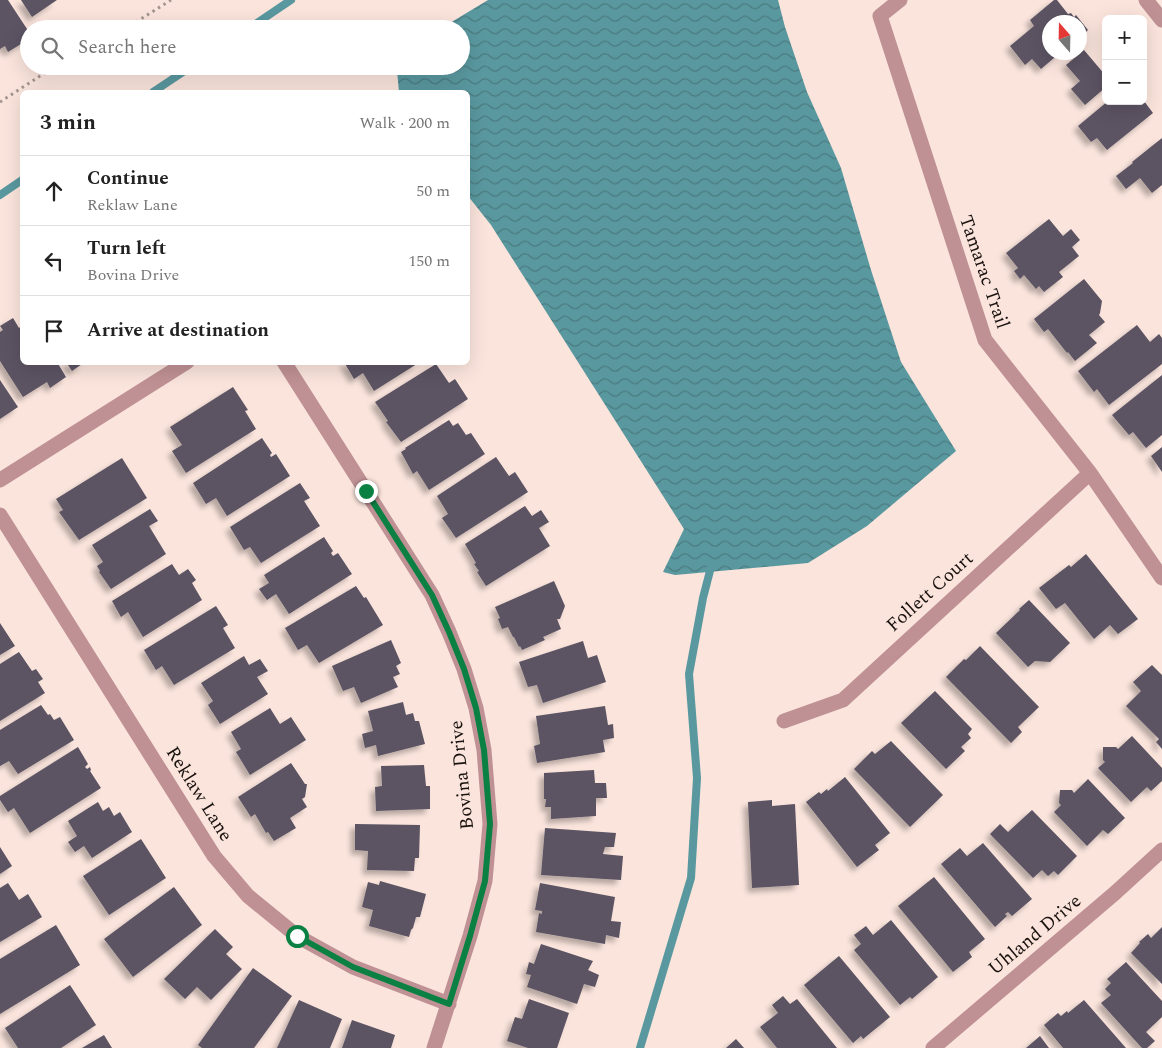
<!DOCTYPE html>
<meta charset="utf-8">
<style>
body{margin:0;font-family:Spectral,serif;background:#f2f2f2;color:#222}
.controls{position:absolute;right:15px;top:15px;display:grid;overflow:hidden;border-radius:8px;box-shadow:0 5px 20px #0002}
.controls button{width:45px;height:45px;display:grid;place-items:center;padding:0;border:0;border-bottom:1px solid #e0e0e0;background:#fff;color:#222;font:25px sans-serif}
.compass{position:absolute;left:1042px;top:15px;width:45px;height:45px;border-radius:50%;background:#fff;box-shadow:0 5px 20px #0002;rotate:340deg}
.stop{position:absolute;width:15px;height:15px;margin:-11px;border:4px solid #0b8043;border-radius:50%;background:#fff}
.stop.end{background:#0b8043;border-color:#fff;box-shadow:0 1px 5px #0008}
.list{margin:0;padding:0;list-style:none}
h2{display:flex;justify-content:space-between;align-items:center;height:65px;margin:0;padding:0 20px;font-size:21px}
h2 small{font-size:16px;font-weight:400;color:#767676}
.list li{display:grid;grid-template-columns:32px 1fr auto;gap:15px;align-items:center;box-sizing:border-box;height:70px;padding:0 20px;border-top:1px solid #e0e0e0}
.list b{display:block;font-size:19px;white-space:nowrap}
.list p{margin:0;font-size:16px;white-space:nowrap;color:#767676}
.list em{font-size:16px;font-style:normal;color:#767676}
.icon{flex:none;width:28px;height:28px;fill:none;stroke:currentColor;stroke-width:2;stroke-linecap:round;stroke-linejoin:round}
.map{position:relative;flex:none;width:1162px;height:1048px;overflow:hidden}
.search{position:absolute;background:#fff;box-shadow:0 5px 20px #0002;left:20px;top:20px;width:450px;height:55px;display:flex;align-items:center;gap:12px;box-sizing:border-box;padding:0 18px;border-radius:28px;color:#767676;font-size:19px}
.panel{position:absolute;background:#fff;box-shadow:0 5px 20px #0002;left:20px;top:90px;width:450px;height:275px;border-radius:8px}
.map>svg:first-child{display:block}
.water{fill:url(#water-waves)}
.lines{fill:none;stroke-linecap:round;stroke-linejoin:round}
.stream{stroke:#5a989f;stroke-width:8}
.building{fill:#5b5363;filter:url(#shadow)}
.path{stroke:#a5958f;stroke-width:3;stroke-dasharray:2.5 4;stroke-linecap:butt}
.minor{stroke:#bf9194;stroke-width:15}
.route{stroke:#0b8043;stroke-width:6}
.labels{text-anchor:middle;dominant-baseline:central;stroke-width:5;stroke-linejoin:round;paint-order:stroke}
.street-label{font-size:19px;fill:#19120f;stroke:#fae4dc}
</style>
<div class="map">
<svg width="1162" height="1048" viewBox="0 0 1162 1048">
<defs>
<pattern id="water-waves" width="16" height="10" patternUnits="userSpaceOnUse" patternTransform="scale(1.25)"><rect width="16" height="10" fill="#5a989f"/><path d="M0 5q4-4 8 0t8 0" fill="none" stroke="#4a7b80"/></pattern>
<filter id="shadow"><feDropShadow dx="-4.5" dy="4.5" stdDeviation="2.5" flood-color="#0004"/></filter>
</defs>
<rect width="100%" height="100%" fill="#fae4dc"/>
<!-- water -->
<path class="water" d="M488 0H778L785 27 807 92 841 168 871 270 901 362 956 451 867 526 808 563 675 575 663 572 684 529 491 225 468 196V92H399L397 71 399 66H461V29H440Z"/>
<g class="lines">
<!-- stream -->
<path class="stream" d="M248 29 291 0
M153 92 192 66
M0 195 22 180
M640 1048 691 878 697 778 689 674 703 598 712 563"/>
</g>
<!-- building -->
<path class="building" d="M0 0H8L29 32V39L8 52 5 46 0 49Z
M21 0H57L32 17Z
M1054 0H1057L1068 14 1071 13 1074 17 1076 15 1088 30 1080 38V22H1050V52H1061L1041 69 1032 59 1025 65 1010 46 1034 26 1030 20Z
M1084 50 1106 76V87L1085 105 1071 89 1080 81 1066 65Z
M1108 101H1144L1153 113 1107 150 1097 138 1091 142 1078 126Z
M1162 138V185L1152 193 1140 178 1126 189 1116 176 1133 163 1132 162Z
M1049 219 1063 236 1071 229 1080 240 1072 247 1079 256 1059 272 1063 277 1044 292 1039 286 1036 289 1024 275 1020 279 1014 271 1018 268 1006 253Z
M1084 279 1102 301 1100 313 1099 315 1105 322 1089 335 1097 343 1075 361 1068 352 1067 353 1048 329 1044 332 1034 319Z
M13 318 19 328 22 326V362H57L66 377 50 388 47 382 23 397 0 361V332L3 330 0 326Z
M1137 325 1150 342 1159 334 1162 338V364L1109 405 1097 389 1094 392 1078 371Z
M66 362H85L72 371Z
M344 362H420L374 391 363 373 354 379Z
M436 364 449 383 455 379 468 399 401 442 386 422 388 421 375 402Z
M1162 375V435L1146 448 1133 432 1129 435 1112 415Z
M0 380 18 407 0 419Z
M233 387 248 410 245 411 256 429 186 473 172 451 182 445 170 427Z
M449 420 453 426 458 423 466 435 471 433 485 454 429 490 417 471 413 474 401 452 406 449 405 448Z
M262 438 272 453 270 455 271 457 276 454 290 476 227 516 216 498 206 504 193 483Z
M1162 447V472L1151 456Z
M496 457 509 476 515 472 528 492 456 538 442 518 448 514 437 496Z
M122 458 147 498 79 540 59 512 63 510 56 499Z
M300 483 310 498 304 501 320 526 261 563 250 547 244 550 230 527Z
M525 506 532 516 541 510 549 522 539 528 550 546 486 586 477 572 479 571 474 564 476 563 465 544Z
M150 509 158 521 149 526 166 554 111 589 99 572 100 571 97 566 103 562 92 545Z
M324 537 333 551 331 553 333 556 338 553 352 574 289 614 276 594 267 600 259 589 269 583 264 575Z
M1086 554 1138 619 1118 634 1110 625 1094 639 1065 603 1056 609 1039 588 1069 565 1071 567Z
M172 564 179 575 188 569 196 580 192 583 202 600 143 637 128 612 121 617 112 601Z
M554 581 565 606 560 619H557L561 629 543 637 545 640 522 650 520 646 519 647 514 637H513L508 627 502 629 498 619 500 618 495 607Z
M356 586 364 598 366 597 383 625 319 663 307 645 298 650 285 628Z
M1029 600 1070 643 1050 662 1035 661 1028 667 996 633 1020 610 1019 609Z
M216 606 228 625 223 628 235 648 174 685 162 666 156 670 144 650Z
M0 623 15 646 0 655Z
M391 640 401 663 396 666 400 674 393 677 398 687 361 703 354 687 343 691 332 666Z
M583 641 588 658 597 655 606 682 543 703 537 685 528 687 519 662Z
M980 646 1039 707 1018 727 1022 732 1011 743 946 677 964 659 966 660Z
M19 652 32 671 36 669 43 679 38 682 45 693 0 721V664Z
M244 656 249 665 260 659 268 671 257 677 268 694 220 724 208 705 213 701 201 683Z
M1152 665 1162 675V749L1156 742 1159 739 1126 706 1141 691 1133 682Z
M935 691 972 729 968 734 971 738 961 747 965 751 946 769 901 723Z
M403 702 406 715 413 713 415 721H419L425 744 378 756 376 745 365 748 362 734 373 731 368 711Z
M41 705 48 715 50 714 54 720 60 717 74 740 18 774 9 761 0 766V730Z
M605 706 608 725 613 724 614 738 603 740 605 752 537 763 534 746 540 744 536 716Z
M270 708 280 724 291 717 306 740 250 775 236 752 241 749 231 732Z
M1132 736 1162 768V781L1151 791 1147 787 1131 802 1098 768 1105 762 1103 760V747H1116L1118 749Z
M891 741 943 795 910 827 854 769 872 751 875 754Z
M78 747 88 764 85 767 87 769 90 767 91 770 90 771 101 788 30 833 14 808 8 812 0 800V796Z
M291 763 305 784H307L305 797 302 799 307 807 290 818 296 828 274 841 268 832 266 833 255 814 251 817 238 797Z
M424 765 426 786H430V809L376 811 375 787 382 786 381 766Z
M594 770 595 783H606L607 798H596V816L551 819V807H545L546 799H544V773Z
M845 777 890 833 875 845 879 850 857 867 806 802 819 792 821 794 827 789 828 791Z
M1088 779 1125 818 1108 834 1103 830 1087 846 1054 812 1061 805 1059 803 1060 790H1072L1074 793Z
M772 800V806L795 804 799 885 752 888 748 802Z
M98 802 103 811 109 807 114 816 120 812 132 832 92 858 84 846 75 852 68 842 77 836 68 821Z
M1032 810 1077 856 1058 875 1054 871 1048 876 1042 870 1033 878 990 834 1000 824 1008 832Z
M355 824 420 825 419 858H415L414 871 367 870 368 851 355 850Z
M545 828 616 833 614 847H605L603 854 623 856 621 880 541 875Z
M141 839 166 878 109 915 83 876Z
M983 843 1032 899 1012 916 1008 912 1005 914 1007 916 995 927 941 864 960 848 967 856Z
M0 847 12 866 0 874Z
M934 877 985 939 969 952 972 957 953 972 898 906Z
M380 881 426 894 420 917H416L413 928 411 930 409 937 369 926 373 910 362 907 368 882 379 885Z
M8 883 19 900 28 894 42 917 0 942V888Z
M540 883 615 897 611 921 621 922 619 938 606 935 605 944 536 932 539 913 542 914V911L535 910Z
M174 887 202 925 133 977 104 939Z
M891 920 938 977 912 999 910 997 900 1005 854 950 861 944 854 935 866 926 873 935Z
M56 925 80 965 0 1014V959Z
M1162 927V984L1131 953 1140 943 1139 942 1148 934 1151 938Z
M215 929 233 947 226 954 242 969 211 1000 197 987 185 999 164 979Z
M541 944 593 961 588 970 599 975 595 987 584 984 577 1004 527 987 531 975 526 974 529 962 534 964Z
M839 956 890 1017 863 1039 861 1036 853 1043 804 985Z
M1126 962 1162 1001V1017L1146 1032 1155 1041 1147 1048H1142L1101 1003 1111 995 1105 989 1111 983 1107 979Z
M253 968 292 996 254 1048H202L198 1045Z
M70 985 96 1025 61 1048H18L5 1028Z
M783 996 790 1004 797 999 837 1048H777L760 1027 778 1013 772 1005Z
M529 999 569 1013 557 1048H528L507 1041 515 1017 522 1019Z
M299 1000 342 1019 330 1048H277Z
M1084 1000 1126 1048H1063L1044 1025 1058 1013 1061 1016 1067 1011 1068 1013Z
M352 1020 395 1035 391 1048H342Z
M104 1035 112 1048H82Z
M1040 1036 1049 1048H1026Z
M736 1039 744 1048H726Z"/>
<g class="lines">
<!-- path -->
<path class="path" d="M125 29 171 0
M0 102 40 76 58 66"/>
<!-- minor -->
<path class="minor" d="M900 0 880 16 985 340 1090 473 1162 578
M1146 0 1162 20
M284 362 432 595 449 632 464 669 476 708 484 750 490 824 485 881 470 936 434 1048
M0 480 187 362
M0 515 214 856 248 896 297 936 353 967 449 1004
M784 721 843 700 1090 473
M933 1048 1115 893 1162 850"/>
</g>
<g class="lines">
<!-- route -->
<path class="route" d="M297 936 353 967 449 1004 470 936 485 881 490 824 484 750 476 708 464 669 449 632 432 595 366 491"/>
</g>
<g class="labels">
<!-- street labels -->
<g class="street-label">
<text transform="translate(984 272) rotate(71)">Tamarac Trail</text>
<text transform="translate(930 592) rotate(-42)">Follett Court</text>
<text transform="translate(462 775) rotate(-96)">Bovina Drive</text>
<text transform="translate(199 794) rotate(58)">Reklaw Lane</text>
<text transform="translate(1035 935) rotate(-40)">Uhland Drive</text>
</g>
</g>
</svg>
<div class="controls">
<button>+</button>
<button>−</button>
</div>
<svg class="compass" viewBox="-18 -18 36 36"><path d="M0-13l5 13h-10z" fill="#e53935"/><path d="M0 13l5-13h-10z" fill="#767676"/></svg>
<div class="stop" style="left:297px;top:936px"></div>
<div class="stop end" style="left:366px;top:491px"></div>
<div class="search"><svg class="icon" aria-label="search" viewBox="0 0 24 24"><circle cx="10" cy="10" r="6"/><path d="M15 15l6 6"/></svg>Search here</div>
<section class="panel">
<h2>3 min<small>Walk · 200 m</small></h2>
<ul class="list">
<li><svg class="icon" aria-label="ahead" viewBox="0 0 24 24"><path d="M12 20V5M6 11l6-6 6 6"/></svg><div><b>Continue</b><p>Reklaw Lane</p></div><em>50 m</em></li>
<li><svg class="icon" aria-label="left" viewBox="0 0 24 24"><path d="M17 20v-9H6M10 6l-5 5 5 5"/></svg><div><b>Turn left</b><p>Bovina Drive</p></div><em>150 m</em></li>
<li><svg class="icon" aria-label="arrive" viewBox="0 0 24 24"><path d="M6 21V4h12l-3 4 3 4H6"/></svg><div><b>Arrive at destination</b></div></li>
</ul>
</section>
</div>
